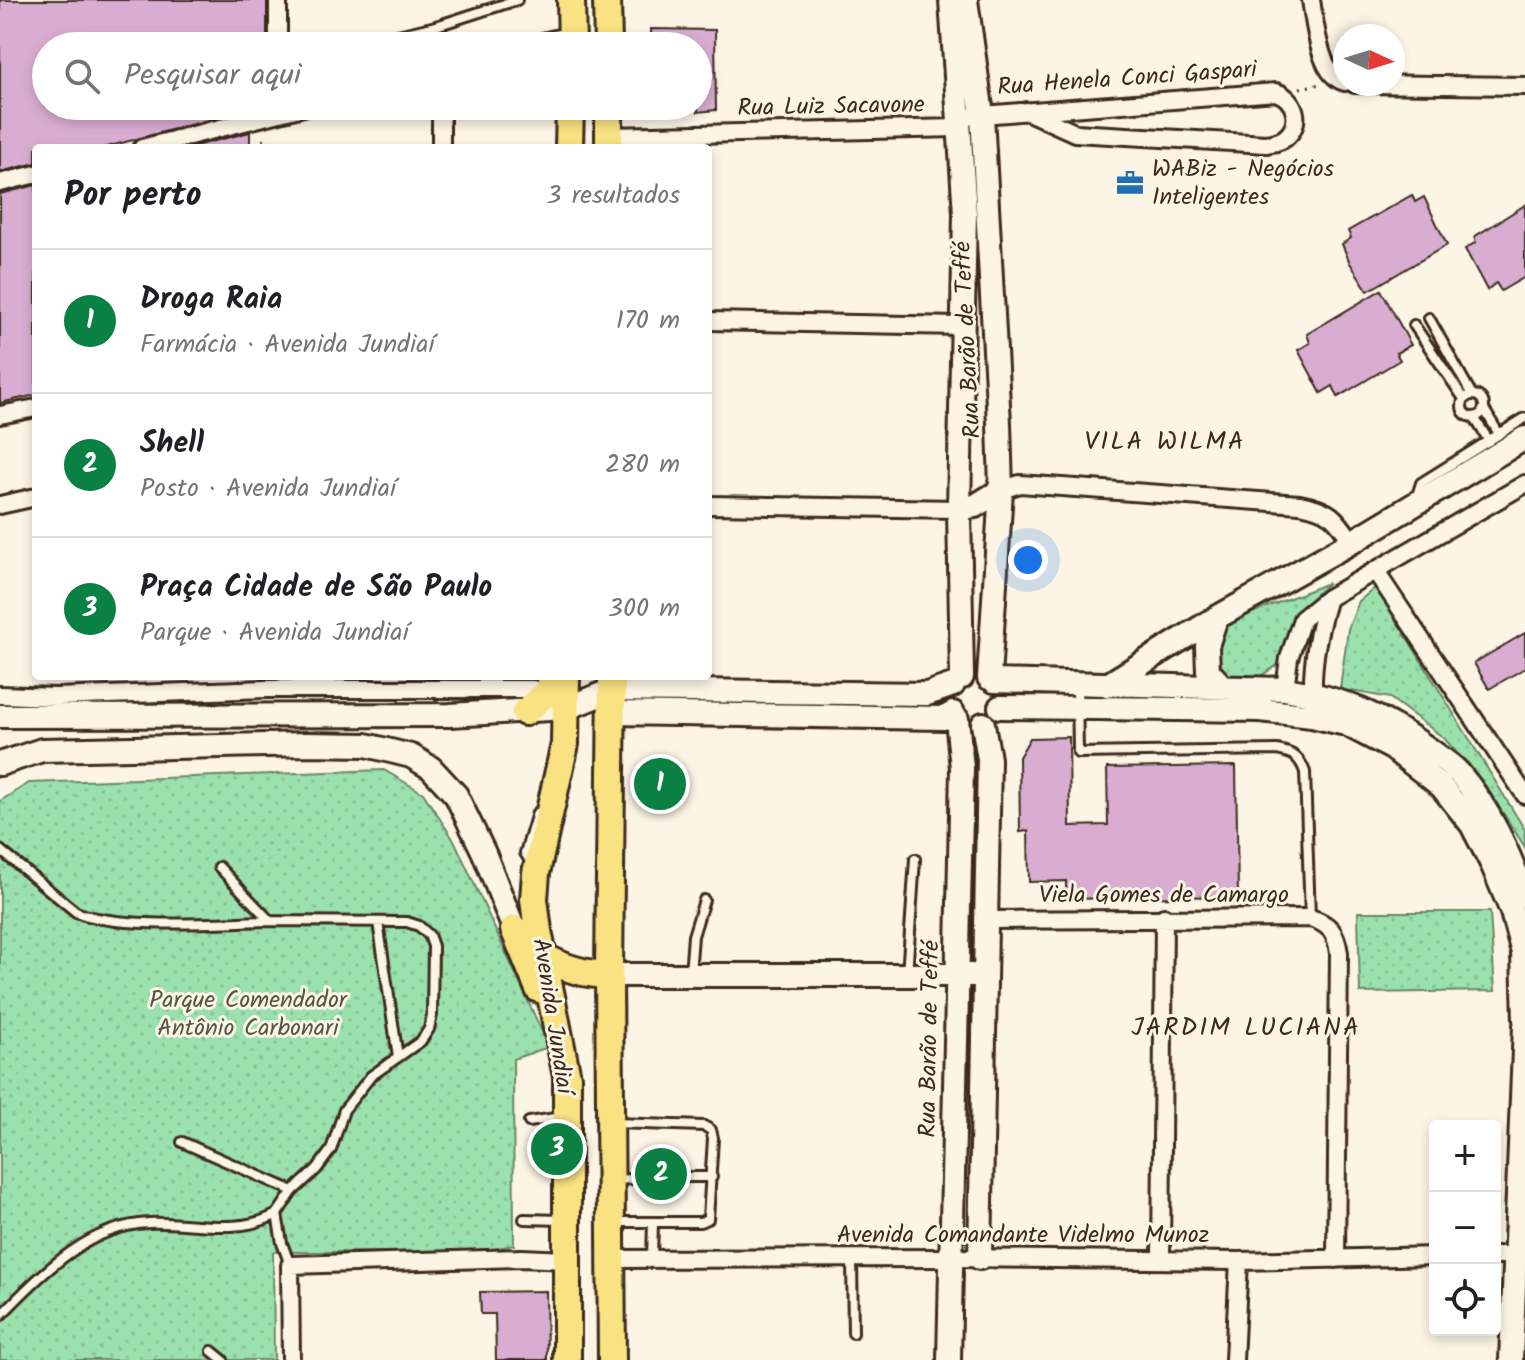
<!DOCTYPE html>
<html lang="pt">
<meta charset="utf-8">
<style>
body{margin:0;font-family:Kalam,sans-serif;background:#f6f6f6;color:#202124}
.controls{position:absolute;right:24px;bottom:24px;display:grid;overflow:hidden;border-radius:8px;box-shadow:0 4px 12px #0003}
.controls button{width:72px;height:72px;display:grid;place-items:center;padding:0;border:0;border-bottom:2px solid #e0e0e0;background:#fff;color:#202124;font:40px sans-serif}
.compass{position:absolute;left:1333px;top:24px;width:72px;height:72px;border-radius:50%;background:#fff;box-shadow:0 4px 12px #0003;rotate:94deg}
.you{position:absolute;left:1028px;top:560px;width:28px;height:28px;margin:-20px;border:6px solid #fff;border-radius:50%;background:#1a73e8;box-shadow:0 0 0 12px #1a73e833}
.badge{display:grid;place-items:center;width:52px;height:52px;border-radius:50%;background:#0b8043;color:#fff;font-size:26px;font-weight:700}
.pin{position:absolute;translate:-50% -50%;border:4px solid #fff;box-shadow:0 2px 8px #0006}
.list{margin:0;padding:0;list-style:none}
h2{display:flex;justify-content:space-between;align-items:center;height:104px;margin:0;padding:0 32px;font-size:34px}
h2 small{font-size:26px;font-weight:400;color:#757577}
.list li{display:grid;grid-template-columns:52px 1fr auto;gap:24px;align-items:center;box-sizing:border-box;height:144px;padding:0 32px;border-top:2px solid #e0e0e0}
.list b{display:block;font-size:30px;white-space:nowrap}
.list p{margin:0;font-size:26px;white-space:nowrap;color:#757577}
.list em{font-size:26px;font-style:normal;color:#757577}
.icon{flex:none;width:44px;height:44px;fill:none;stroke:currentColor;stroke-width:2;stroke-linecap:round;stroke-linejoin:round}
.map{position:relative;flex:none;width:1525px;height:1360px;overflow:hidden}
.search{position:absolute;background:#fff;box-shadow:0 4px 12px #0003;left:32px;top:32px;width:680px;height:88px;display:flex;align-items:center;gap:20px;box-sizing:border-box;padding:0 28px;border-radius:44px;color:#757577;font-size:30px}
.panel{position:absolute;background:#fff;box-shadow:0 4px 12px #0003;left:32px;top:144px;width:680px;height:536px;border-radius:8px}
.map>svg:first-child{display:block}
.park{fill:url(#park-dots);stroke:#6a8666;stroke-width:2}
.building{fill:#d8add1;stroke:#3b2a1e;stroke-width:2}
.lines{fill:none;stroke-linecap:round;stroke-linejoin:round}
.lane-casing{stroke:#3b2a1e;stroke-width:14}
.street-casing{stroke:#3b2a1e;stroke-width:22}
.secondary-casing{stroke:#3b2a1e;stroke-width:28}
.primary-casing{stroke:#3b2a1e;stroke-width:32}
.path{stroke:#3b2a1e;stroke-width:3;stroke-dasharray:2 6;stroke-linecap:butt}
.lane{stroke:#fcf5e5;stroke-width:8}
.street{stroke:#fcf5e5;stroke-width:16}
.secondary{stroke:#fcf5e5;stroke-width:22}
.primary{stroke:#f8e281;stroke-width:26}
.labels{text-anchor:middle;dominant-baseline:central;stroke-width:6;stroke-linejoin:round;paint-order:stroke}
.street-label{font-size:24px;fill:#3b2a1e;stroke:#fcf5e5}
.poi-label{font-size:24px;fill:#3b2a1e;stroke:#fcf5e5;text-anchor:start}
.park-label{font-size:24px;fill:#535842;stroke:#fcf5e5}
.neighbourhood-label{font-size:26px;letter-spacing:2px;fill:#3b2a1e;stroke:#fcf5e5}
</style>
<div class="map">
<svg width="1525" height="1360" viewBox="0 0 1525 1360">
<defs>
<pattern id="park-dots" width="8" height="8" patternUnits="userSpaceOnUse" patternTransform="scale(2)"><rect width="8" height="8" fill="#9ae1ae"/><path d="M2 2h.1M6 6h.1" fill="none" stroke="#86c195" stroke-width="1.8" stroke-linecap="round"/></pattern>
</defs>
<rect width="100%" height="100%" fill="#fcf5e5"/>
<filter id="ink" filterUnits="userSpaceOnUse"><feTurbulence type="fractalNoise" baseFrequency=".0125" numOctaves="2"/><feDisplacementMap in="SourceGraphic" scale="16" xChannelSelector="R" yChannelSelector="G"/><feConvolveMatrix kernelMatrix="1 2 1 2 8 2 1 2 1" color-interpolation-filters="sRGB"/></filter>
<g filter="url(#ink)">
<!-- park -->
<path class="park" d="M1328 583C1297 611 1289 622 1279 664L1255 680 1229 678 1218 665 1215 634 1239 618Z
M1376 587 1525 830V847L1485 785 1444 738 1390 698 1340 689 1348 629 1359 601Z
M384 770 423 793 455 842 549 1047 513 1059 514 1245 478 1252H273L274 1360H0V801L29 783Z
M1358 912H1490L1495 991 1360 993Z"/>
<!-- building -->
<path class="building" d="M0 0H267V46H46V106H250V109L103 148H36V163L0 172Z
M651 29 715 30 716 110 698 112V46H651Z
M250 132V148H187Z
M36 185V395L0 403V194Z
M1412 195 1415 202 1424 197 1447 245 1368 291 1350 263 1342 244 1351 238 1348 231Z
M1525 205V277L1501 291 1496 283 1487 290 1465 249 1476 242 1474 237Z
M1381 290 1411 345 1396 353 1400 360 1338 397 1333 386 1321 393 1298 350 1310 343 1307 334Z
M1525 633V668L1489 689 1474 663Z
M1069 737 1070 826 1108 825 1107 768 1236 766 1238 896 1066 899V881L1029 882 1028 831 1020 832 1019 757 1030 738Z
M546 1291 547 1360H496L495 1314H481L480 1292Z"/>
<g class="lines">
<!-- lane casing -->
<g class="lane-casing">
<path id="lane" d="M351 46 436 26 517 0
M1429 318 1472 395
M1414 325 1464 399
M1462 406a11 11 0 1 1 22 0a11 11 0 1 1-22 0Z
M1484 409 1499 434
M1474 417 1489 441
M1416 499 1421 483 1525 418
M1077 685 1078 753 1277 750C1293 753 1299 756 1305 772L1310 918
M0 850 76 912C120 930 220 922 270 921L219 867
M532 864 525 853 537 813
M378 922 398 1057
M690 974 693 936 704 900
M907 975 915 859
M529 1122 562 1117
M182 1142 293 1191 317 1169 331 1150 344 1110 371 1076 421 1041 429 1029 432 1015 433 946 429 935 419 926 407 922 270 921
M675 1177H712
M616 1180 647 1178
M277 1214 293 1191
M524 1219 563 1220
M614 1222H700L708 1219 713 1138 711 1130 704 1126 614 1123
M652 1258 653 1222
M852 1259 853 1333
M0 1316C41 1275 86 1226 149 1223 192 1221 238 1236 277 1214L282 1243 290 1265
M212 1351 223 1360"/>
</g>
<!-- street casing -->
<g class="street-casing">
<path id="street" d="M278 0V46
M1311 0C1315 23 1319 76 1345 82
M526 46 572 35
M1355 84 1525 86
M441 106V148
M958 118 982 115 1276 92C1296 99 1303 124 1285 138 1280 142 1273 143 1266 144L1075 133 1026 111
M609 136 958 128
M142 148 307 106
M0 183 36 174
M708 321 961 326
M0 415 36 408
M1001 490 1020 484 1300 504C1330 510 1335 516 1352 542
M0 505 36 497
M708 505 959 509
M1376 572 1525 795
M1285 689 1289 658 1302 619 1328 598 1525 484
M1313 693C1312 660 1318 630 1328 598
M0 695 56 697 265 689H533
M985 920 1310 918C1330 924 1336 932 1339 953L1336 1259
M1495 1255H1516
M610 1259 952 1258 1239 1261 1435 1256
M1161 1259 1164 917
M291 1360 290 1265 522 1258 566 1260
M1234 1360 1239 1261"/>
</g>
<!-- secondary casing -->
<g class="secondary-casing">
<path id="secondary" d="M951 0 965 214 959 509 962 677
M966 0 982 115 999 423 1001 490 989 678
M959 509 975 506 1001 490
M1216 618 1207 646 1208 671 1223 687
M994 681 1285 689C1340 697 1385 717 1430 750 1439 757 1451 764 1459 773 1490 809 1508 852 1525 896
M1107 685 1216 618 1352 542 1525 438
M1000 707 1260 710 1312 716 1346 724 1392 748 1441 786 1472 825 1493 866 1512 912 1523 953 1525 1020
M612 713 944 718 953 713
M0 716 450 715 567 708 612 690 927 694 953 685
M0 764 42 750 308 744 366 745 411 756 431 768 456 795 484 853 514 929 525 942
M609 975H972
M980 1258 989 759 983 724
M949 1360 962 768 957 719
M1511 1360 1525 1026"/>
</g>
<!-- primary casing -->
<g class="primary-casing">
<path id="primary" d="M571 0 572 46
M607 0 608 46
M609 106V148
M569 148 570 106
M566 676 565 744 536 873 534 899 538 931 567 1077V1360
M525 712 546 693 554 676
M514 929 539 989
M544 957C566 969 584 974 609 975
M612 1360 609 975 612 676"/>
</g>
<!-- path -->
<path class="path" d="M1300 88 1320 84
M259 148 267 134"/>
<!-- lane -->
<use href="#lane" class="lane"/>
<!-- street -->
<use href="#street" class="street"/>
<!-- secondary -->
<use href="#secondary" class="secondary"/>
<!-- primary -->
<use href="#primary" class="primary"/>
</g>
</g>
<!-- icons -->
<defs>
<g id="office-bare" transform="scale(2.16)"><path d="M-6-3h4V-5.5h4V-3h4V5H-6ZM-1-4.5V-3h2v-1.5ZM-6 0V1H6V0Z" fill="#1f6fb2" stroke="#fcf5e5" stroke-width="2.5" paint-order="stroke"/></g>
</defs>
<g fill-rule="evenodd">
<use href="#office-bare" x="1130" y="183"/>
</g>
<g class="labels">
<!-- street labels -->
<g class="street-label">
<text transform="translate(1127 79) rotate(-4)">Rua Henela Conci Gaspari</text>
<text transform="translate(831 107) rotate(-1)">Rua Luiz Sacavone</text>
<text transform="translate(968 340) rotate(-93)">Rua Barão de Teffé</text>
<text x="1164" y="895">Viela Gomes de Camargo</text>
<text transform="translate(552 1016) rotate(81)">Avenida Jundiaí</text>
<text transform="translate(930 1039) rotate(-89)">Rua Barão de Teffé</text>
<text x="1023" y="1235">Avenida Comandante Videlmo Munoz</text>
</g>
<!-- poi labels -->
<g class="poi-label">
<text x="1152" y="169">WABiz - Negócios<tspan x="1152" dy="28">Inteligentes</tspan></text>
</g>
<!-- park labels -->
<g class="park-label">
<text x="248" y="1000">Parque Comendador<tspan x="248" dy="28">Antônio Carbonari</tspan></text>
</g>
<!-- neighbourhood labels -->
<g class="neighbourhood-label">
<text x="1165" y="442">VILA WILMA</text>
<text x="1246" y="1028">JARDIM LUCIANA</text>
</g>
</g>
</svg>
<div class="controls">
<button>+</button>
<button>−</button>
<button><svg class="icon" aria-label="locate" viewBox="0 0 24 24"><circle cx="12" cy="12" r="6"/><path d="M12 2v4M12 18v4M2 12h4M18 12h4"/></svg></button>
</div>
<svg class="compass" viewBox="-18 -18 36 36"><path d="M0-13l5 13h-10z" fill="#e53935"/><path d="M0 13l5-13h-10z" fill="#757577"/></svg>
<div class="you"></div>
<div class="pin badge" style="left:660px;top:784px">1</div>
<div class="pin badge" style="left:661px;top:1174px">2</div>
<div class="pin badge" style="left:557px;top:1149px">3</div>
<div class="search"><svg class="icon" aria-label="search" viewBox="0 0 24 24"><circle cx="10" cy="10" r="6"/><path d="M15 15l6 6"/></svg>Pesquisar aqui</div>
<section class="panel">
<h2>Por perto<small>3 resultados</small></h2>
<ul class="list">
<li><span class="badge">1</span><div><b>Droga Raia</b><p>Farmácia · Avenida Jundiaí</p></div><em>170 m</em></li>
<li><span class="badge">2</span><div><b>Shell</b><p>Posto · Avenida Jundiaí</p></div><em>280 m</em></li>
<li><span class="badge">3</span><div><b>Praça Cidade de São Paulo</b><p>Parque · Avenida Jundiaí</p></div><em>300 m</em></li>
</ul>
</section>
</div>
